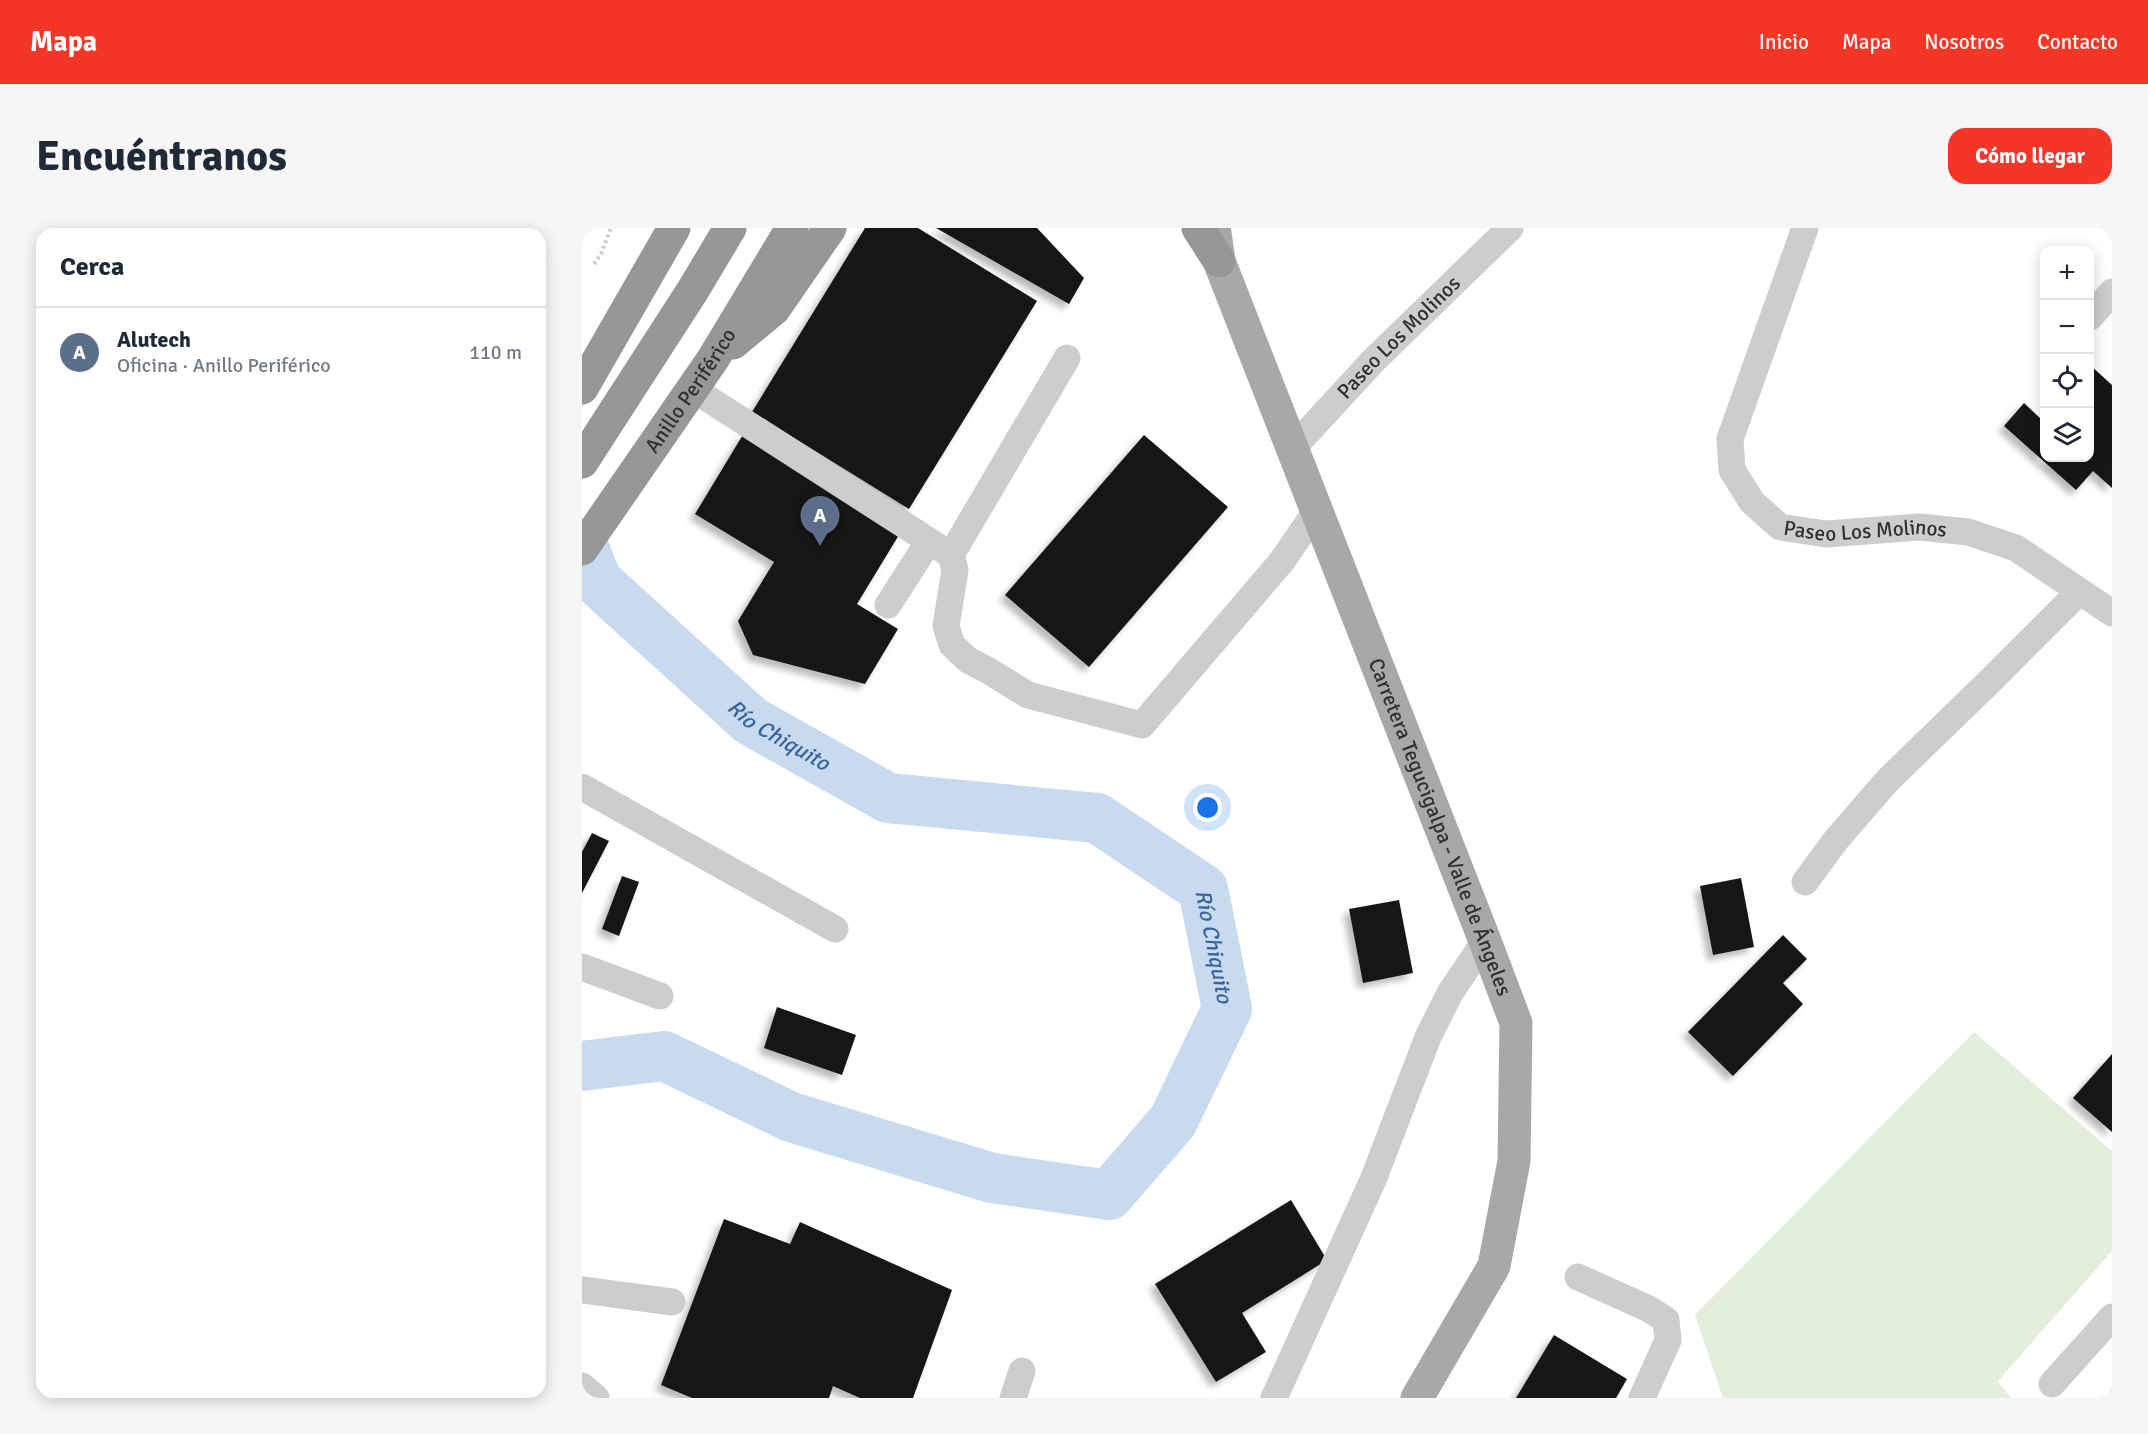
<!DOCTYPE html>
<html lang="es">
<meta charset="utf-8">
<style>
body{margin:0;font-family:Signika,sans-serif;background:#f6f6f7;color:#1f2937}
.controls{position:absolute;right:18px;top:18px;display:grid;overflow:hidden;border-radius:12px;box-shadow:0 3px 15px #0003}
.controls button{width:54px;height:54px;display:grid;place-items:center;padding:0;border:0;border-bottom:2px solid #e0e1e3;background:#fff;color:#1f2937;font:30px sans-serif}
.you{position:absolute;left:626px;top:580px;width:21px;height:21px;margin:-15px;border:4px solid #fff;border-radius:50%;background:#1a73e8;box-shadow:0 0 0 9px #1a73e833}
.badge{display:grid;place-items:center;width:39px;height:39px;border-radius:50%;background:#f43626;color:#fff;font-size:20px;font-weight:700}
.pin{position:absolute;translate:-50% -50px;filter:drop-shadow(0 2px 3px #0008)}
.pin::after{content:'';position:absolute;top:32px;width:21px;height:18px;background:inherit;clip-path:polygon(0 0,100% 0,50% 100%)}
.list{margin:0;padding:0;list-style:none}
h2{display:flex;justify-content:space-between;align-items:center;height:78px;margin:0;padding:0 24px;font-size:26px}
h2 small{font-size:20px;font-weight:400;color:#747a83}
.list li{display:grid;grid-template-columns:39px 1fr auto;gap:18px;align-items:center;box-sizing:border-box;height:90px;padding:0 24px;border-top:2px solid #e0e1e3}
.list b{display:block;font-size:22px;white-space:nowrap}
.list p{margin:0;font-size:20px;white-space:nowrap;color:#747a83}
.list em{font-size:20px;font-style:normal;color:#747a83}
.icon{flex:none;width:33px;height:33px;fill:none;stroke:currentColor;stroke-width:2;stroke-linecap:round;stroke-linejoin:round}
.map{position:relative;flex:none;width:1530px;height:1170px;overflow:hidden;border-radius:18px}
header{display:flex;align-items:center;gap:36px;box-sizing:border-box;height:84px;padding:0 30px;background:#f43626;color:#fff}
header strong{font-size:28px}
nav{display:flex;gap:33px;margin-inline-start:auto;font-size:21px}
.intro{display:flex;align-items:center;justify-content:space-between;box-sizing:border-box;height:144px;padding:0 36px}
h1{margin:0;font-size:42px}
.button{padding:15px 27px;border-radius:18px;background:#f43626;color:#fff;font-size:21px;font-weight:700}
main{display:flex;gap:36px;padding:0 36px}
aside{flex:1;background:#fff;border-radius:18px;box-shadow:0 3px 15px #0003}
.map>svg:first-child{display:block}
.green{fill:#e4eedd}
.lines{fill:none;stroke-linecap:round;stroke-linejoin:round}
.river{stroke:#c8daef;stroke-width:50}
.building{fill:#171717;filter:url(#shadow)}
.path{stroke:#cdcdcd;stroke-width:4;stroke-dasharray:3 3;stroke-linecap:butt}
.minor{stroke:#cdcdcd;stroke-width:27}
.major{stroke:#a8a8a8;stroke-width:33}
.highway{stroke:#979797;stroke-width:33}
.labels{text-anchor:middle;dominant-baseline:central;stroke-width:6;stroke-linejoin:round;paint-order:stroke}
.street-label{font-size:21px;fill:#303030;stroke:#fff}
.water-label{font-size:22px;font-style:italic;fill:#37649a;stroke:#fff}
</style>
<header>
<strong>Mapa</strong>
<nav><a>Inicio</a><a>Mapa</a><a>Nosotros</a><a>Contacto</a></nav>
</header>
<div class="intro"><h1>Encuéntranos</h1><a class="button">Cómo llegar</a></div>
<main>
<aside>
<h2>Cerca<small></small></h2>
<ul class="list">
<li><span class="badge" style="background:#5c6f8a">A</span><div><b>Alutech</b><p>Oficina · Anillo Periférico</p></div><em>110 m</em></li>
</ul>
</aside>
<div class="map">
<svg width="1530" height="1170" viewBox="0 0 1530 1170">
<defs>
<filter id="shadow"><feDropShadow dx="-5.5" dy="5.5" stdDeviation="3" flood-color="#0004"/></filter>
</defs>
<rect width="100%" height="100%" fill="#fff"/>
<!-- green -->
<path class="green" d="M1392 804 1530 923V1023L1416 1153 1429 1170H1141L1113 1087Z"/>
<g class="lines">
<!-- river -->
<path class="river" id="s1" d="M0 315 15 353 169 493 306 570 515 590 621 661 645 781 591 893 527 967 410 950 209 889 82 828 0 838"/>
</g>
<!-- building -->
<path class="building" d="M283 0H336L455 73 327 281 170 184Z
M354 0H455L502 50 487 76Z
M1508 137 1530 157V260L1511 243 1494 262 1422 198 1442 175 1459 191 1462 186V230H1508Z
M162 205 320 302 275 376 316 401 283 456 171 427 156 393 192 334 113 286Z
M562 207 646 279 507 439 423 367Z
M10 605 27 613 0 665V624Z
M40 648 57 654 37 708 20 701Z
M1159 650 1172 719 1131 727 1118 658Z
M817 672 831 745 781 755 767 681Z
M1201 707 1225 731 1201 755 1221 776 1151 848 1106 804Z
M195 779 274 807 260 847 182 820Z
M1530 826V904L1491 870Z
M709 972 745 1032 660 1085 684 1124 634 1154 573 1056Z
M142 991 208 1016 218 994 370 1062 331 1170H278L251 1158 247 1170H110L79 1157Z
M972 1107 1045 1151 1034 1170H934Z"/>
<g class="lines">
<!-- path -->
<path class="path" d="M12 36 19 26 29 0"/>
<!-- minor -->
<g class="minor">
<path id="s2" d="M1223 0 1148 211 1150 242 1170 274 1198 299 1244 306 1338 299 1386 304 1434 320 1530 385"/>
<path d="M1508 89 1530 64"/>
<path d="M111 161 369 327 373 342 364 398 370 417 386 432 407 443 446 467 560 497 700 333 735 282"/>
<path id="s3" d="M709 222 791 133 928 0"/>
<path d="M369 327 485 130"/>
<path d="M306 377 347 313"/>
<path d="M0 559 253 701"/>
<path d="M1223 654 1254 612 1305 553 1406 455 1497 364"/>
<path d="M0 739 78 768"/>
<path d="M996 1049 1067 1081 1084 1092 1086 1112 1060 1170"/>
<path d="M0 1062 90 1074"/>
<path d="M1470 1156 1530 1089"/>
<path d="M0 1158 14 1170"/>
<path d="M431 1170 440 1143"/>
<path d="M692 1170 791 952 846 809 868 765 903 713"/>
</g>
<!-- major -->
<path class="major" id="s4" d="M633 5 637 33 903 713 934 795 932 933 912 1038 835 1170"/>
<!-- highway -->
<g class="highway">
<path d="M616 0 637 33"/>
<path d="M151 115 192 81 248 0"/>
<path d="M0 160 92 0"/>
<path d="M0 234 111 62 148 0"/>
<path id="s5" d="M0 321 131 131 210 0"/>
</g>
</g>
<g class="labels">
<!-- street labels -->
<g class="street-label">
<text stroke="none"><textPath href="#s3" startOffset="156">Paseo Los Molinos</textPath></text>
<text stroke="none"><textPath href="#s5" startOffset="192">Anillo Periférico</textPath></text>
<text stroke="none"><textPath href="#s2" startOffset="416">Paseo Los Molinos</textPath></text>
<text stroke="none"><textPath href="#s4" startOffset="636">Carretera Tegucigalpa - Valle de Ángeles</textPath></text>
</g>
<!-- water labels -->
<g class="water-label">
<text stroke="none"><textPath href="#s1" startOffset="280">Río Chiquito</textPath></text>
<text stroke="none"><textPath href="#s1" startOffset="802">Río Chiquito</textPath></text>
</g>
</g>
</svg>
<div class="controls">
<button>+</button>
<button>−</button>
<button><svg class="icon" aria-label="locate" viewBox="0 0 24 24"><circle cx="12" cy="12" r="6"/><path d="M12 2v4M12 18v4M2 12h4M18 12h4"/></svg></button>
<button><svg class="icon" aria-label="layers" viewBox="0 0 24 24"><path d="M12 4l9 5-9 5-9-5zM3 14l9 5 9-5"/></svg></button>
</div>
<div class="you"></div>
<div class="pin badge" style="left:238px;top:318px;background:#5c6f8a">A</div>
</div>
</main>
